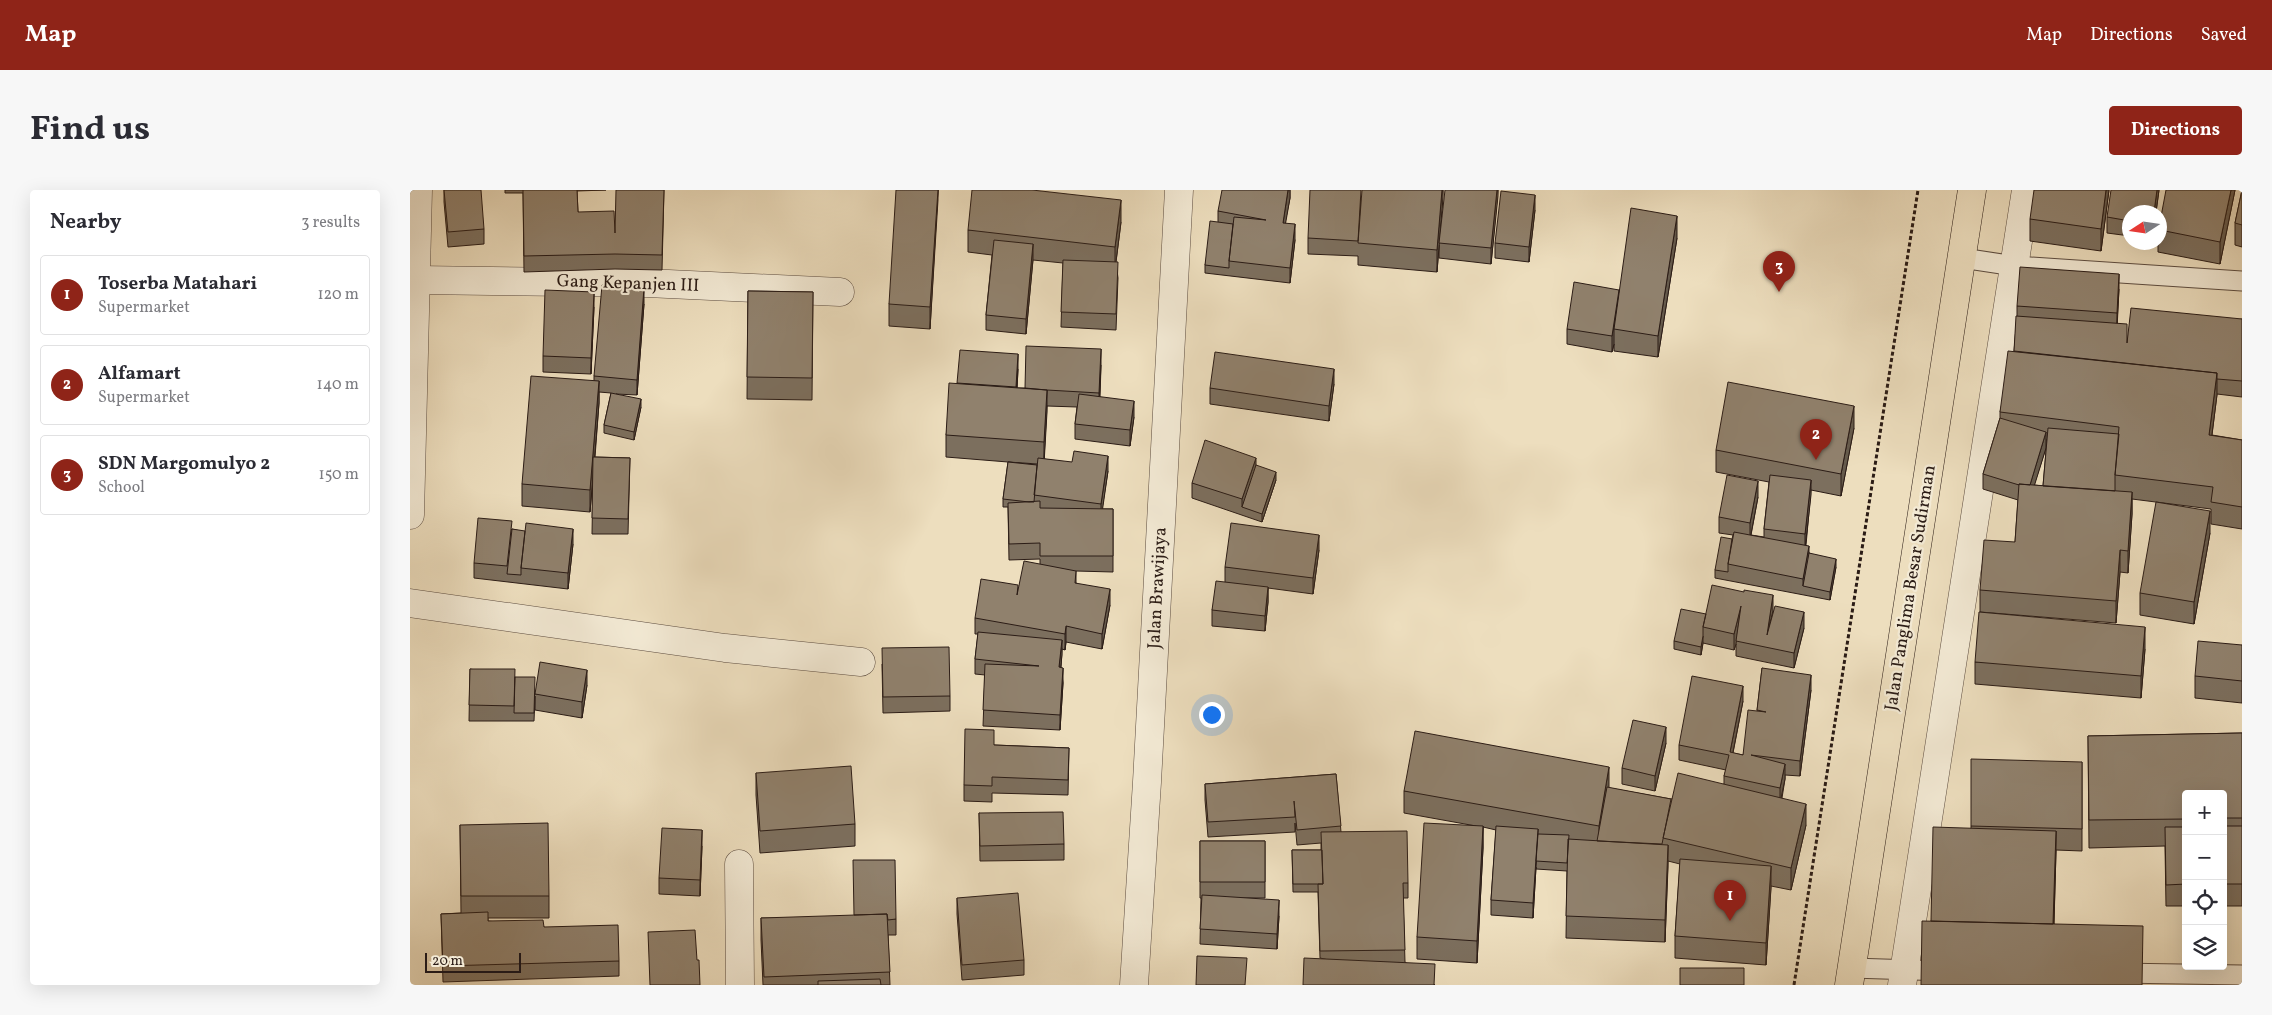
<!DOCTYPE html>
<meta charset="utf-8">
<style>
body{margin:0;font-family:Vollkorn,serif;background:#f7f7f7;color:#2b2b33}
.controls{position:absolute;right:15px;bottom:15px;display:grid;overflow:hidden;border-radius:5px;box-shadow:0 5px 20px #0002}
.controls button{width:45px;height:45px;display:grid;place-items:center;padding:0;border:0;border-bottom:1px solid #e1e1e2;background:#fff;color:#2b2b33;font:25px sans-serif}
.compass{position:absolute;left:1712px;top:15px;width:45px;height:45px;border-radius:50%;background:#fff;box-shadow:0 5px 20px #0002;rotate:258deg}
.scale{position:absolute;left:15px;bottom:12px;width:96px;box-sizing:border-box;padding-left:5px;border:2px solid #2b1c16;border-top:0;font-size:14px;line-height:18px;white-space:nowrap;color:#2b1c16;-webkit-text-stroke:4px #f3ead5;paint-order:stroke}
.you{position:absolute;left:801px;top:524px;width:18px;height:18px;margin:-12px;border:4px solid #fff;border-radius:50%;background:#1a73e8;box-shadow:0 0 0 8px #1a73e833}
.badge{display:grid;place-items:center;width:32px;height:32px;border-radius:50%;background:#8f2418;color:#fff;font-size:16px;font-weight:700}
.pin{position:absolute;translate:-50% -41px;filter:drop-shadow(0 1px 2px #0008)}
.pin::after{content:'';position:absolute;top:26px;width:18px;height:15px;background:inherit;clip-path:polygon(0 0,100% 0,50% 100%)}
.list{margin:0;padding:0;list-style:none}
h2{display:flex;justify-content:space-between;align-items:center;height:65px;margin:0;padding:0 20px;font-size:21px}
h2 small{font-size:16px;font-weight:400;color:#7c7c81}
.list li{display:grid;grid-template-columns:32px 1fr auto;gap:15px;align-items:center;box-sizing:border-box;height:80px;margin:0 10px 10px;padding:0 10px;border:1px solid #e1e1e2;border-radius:5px}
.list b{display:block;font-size:19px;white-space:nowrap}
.list p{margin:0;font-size:16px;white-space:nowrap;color:#7c7c81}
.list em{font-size:16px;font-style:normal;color:#7c7c81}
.icon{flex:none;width:28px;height:28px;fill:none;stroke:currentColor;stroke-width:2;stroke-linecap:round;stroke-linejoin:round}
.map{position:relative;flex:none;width:1832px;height:795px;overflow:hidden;border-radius:5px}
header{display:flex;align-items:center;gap:30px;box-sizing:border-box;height:70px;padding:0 25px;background:#8f2418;color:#fff}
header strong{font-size:24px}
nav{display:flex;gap:28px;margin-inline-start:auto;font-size:18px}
.intro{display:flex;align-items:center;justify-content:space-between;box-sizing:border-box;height:120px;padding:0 30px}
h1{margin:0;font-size:35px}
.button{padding:12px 22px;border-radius:5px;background:#8f2418;color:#fff;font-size:18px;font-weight:700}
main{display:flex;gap:30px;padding:0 30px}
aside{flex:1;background:#fff;border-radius:5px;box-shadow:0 5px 20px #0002}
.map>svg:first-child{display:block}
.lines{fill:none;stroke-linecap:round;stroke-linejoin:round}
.service-casing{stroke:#5c4c40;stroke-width:21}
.pedestrian-casing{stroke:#5c4c40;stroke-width:29}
.minor-casing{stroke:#5c4c40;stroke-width:29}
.tertiary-casing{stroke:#5c4c40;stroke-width:29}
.primary-casing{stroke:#2b1c16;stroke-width:29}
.path{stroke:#2b1c16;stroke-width:3;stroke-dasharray:4 2.5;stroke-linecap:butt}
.service{stroke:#f3ead5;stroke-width:19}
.pedestrian{stroke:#f3ead5;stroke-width:28}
.minor{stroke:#f3ead5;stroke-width:28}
.tertiary{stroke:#f3ead5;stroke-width:28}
.primary{stroke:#eddebe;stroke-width:28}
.wall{fill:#7c6f5e;stroke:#2b1c16;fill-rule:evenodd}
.shaded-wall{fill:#655a4c;stroke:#2b1c16}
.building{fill:#90816d;stroke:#2b1c16}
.labels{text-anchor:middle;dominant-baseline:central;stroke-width:4.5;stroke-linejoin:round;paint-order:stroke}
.street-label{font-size:18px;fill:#2b1c16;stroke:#f3ead5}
</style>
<header>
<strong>Map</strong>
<nav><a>Map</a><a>Directions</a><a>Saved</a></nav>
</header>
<div class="intro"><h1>Find us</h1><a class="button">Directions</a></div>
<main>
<aside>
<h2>Nearby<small>3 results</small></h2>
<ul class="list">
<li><span class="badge">1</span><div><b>Toserba Matahari</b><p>Supermarket</p></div><em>120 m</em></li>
<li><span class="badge">2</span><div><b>Alfamart</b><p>Supermarket</p></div><em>140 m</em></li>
<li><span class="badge">3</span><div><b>SDN Margomulyo 2</b><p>School</p></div><em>150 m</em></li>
</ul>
</aside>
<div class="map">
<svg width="1832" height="795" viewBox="0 0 1832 795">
<rect width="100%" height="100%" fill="#eddebe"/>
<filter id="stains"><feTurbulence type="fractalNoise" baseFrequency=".004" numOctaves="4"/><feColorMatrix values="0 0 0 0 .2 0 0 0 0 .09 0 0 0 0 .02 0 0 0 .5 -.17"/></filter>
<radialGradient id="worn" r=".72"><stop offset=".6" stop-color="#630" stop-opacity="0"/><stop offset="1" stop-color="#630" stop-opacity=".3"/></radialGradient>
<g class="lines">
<!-- service casing -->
<g class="service-casing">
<path id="service" d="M1552 68 1605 76 1832 91
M1442 778 1535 781
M1708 783 1832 785"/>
</g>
<!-- pedestrian casing -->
<g class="pedestrian-casing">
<path id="pedestrian" d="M1492 795 1616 0"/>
</g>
<!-- minor casing -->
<g class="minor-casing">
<path id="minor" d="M7 90 237 93 430 102
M0 413 315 458 451 472
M329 674 330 795"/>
</g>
<!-- tertiary casing -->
<g class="tertiary-casing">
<path id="tertiary" d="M0 325 8 0
M724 795 737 592 769 0"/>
</g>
<!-- primary casing -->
<g class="primary-casing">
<path id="primary" d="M1439 795 1562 0"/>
</g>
<!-- path -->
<path class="path" d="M1384 795 1508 0"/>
<!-- service -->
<use href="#service" class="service"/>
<!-- pedestrian -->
<use href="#pedestrian" class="pedestrian"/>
<!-- minor -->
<use href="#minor" class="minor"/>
<!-- tertiary -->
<use href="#tertiary" class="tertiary"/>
<!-- primary -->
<use href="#primary" class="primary"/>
</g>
<!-- wall -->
<path class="wall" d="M34 0 74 39V54L38 57 34 12Z
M95 0H196L167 1 168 22 205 43 254 0 252 80 205 79 114 82 113 3H95Z
M528 0 520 139 479 136V114Z
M880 0V8L875 33 885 50 880 93 795 83V75L808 32V21Z
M1033 0 1030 45 1088 0 1081 74 1029 68V55L1027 82 948 75V66L898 64V48L951 9 950 25Z
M1699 0 1691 61 1620 51V29Z
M1749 0 1746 22H1720V46L1697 43V27Z
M1825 0 1810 74 1748 62V52H1750V32Z
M1832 0V57L1825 55V33Z
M1125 20 1119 72 1085 68V53Z
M711 32 706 72 708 88 706 140 651 137 653 73 623 70 616 144 576 140V125L582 65 558 62V40Z
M1267 48 1248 167 1204 161V154L1202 162 1157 154V139L1209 100Z
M1709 99 1707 133 1717 149 1832 129V207L1807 204 1802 245 1832 250V339L1801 334V319L1722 309V324L1718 383 1710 382 1706 433 1570 422V400L1605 352 1608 310 1573 299V284L1590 228V222L1604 161 1607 126V116ZM1636 250H1637L1633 296 1624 295 1636 258Z
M338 101 403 102 402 210 337 209Z
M234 114 227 205 206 204 231 217 224 250 194 243V235L201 203 189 202V213L185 267 220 268 218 344H182L183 288 180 322 112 316V294L184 191V186Z
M184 117 181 184 133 182V166Z
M691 175 690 207 724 227 720 256 665 249V234L667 217 637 216 634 269 698 281 692 319H703V382L666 381V393L700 415 692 459 656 452 655 460 652 459 651 478 653 493 650 540 573 536 575 485 565 484V469L568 444H565V428L608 401 630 375V369L599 370 598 317H593V309L598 272 536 267V245L547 193 608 179 607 198H615ZM598 272 628 274 627 275Z
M924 194 919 231 800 214V198Z
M1444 238 1431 306 1401 300 1396 355 1399 363 1426 377 1420 410 1305 388V380L1322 349 1323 345 1309 343V327L1348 307 1341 345 1354 347V339L1359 292 1306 282V260Z
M846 275 866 290 852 332 782 308V293Z
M102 339 163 354 158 399 64 388V373Z
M1800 343 1784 434 1730 425V403Z
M909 360 903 404 858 398V412L855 441 802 436V420L815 392V377Z
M1363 421 1394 438 1384 478 1326 466V454L1324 460 1293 453 1291 465 1264 459V451L1296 424Z
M1832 455V513L1785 508V486Z
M1735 459 1731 508 1565 494V472Z
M472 474 540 506V521L473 523Z
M1352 478 1401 500 1390 586 1375 585V589L1372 608 1396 635 1381 700 1361 696 1356 775 1265 768V746L1270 674 1258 671 1255 752 1156 748 1157 681 1126 679V677L1123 728 1081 725V710L1086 640 1073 637V658L1067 773 1007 769V747L1066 636 994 623V601L1199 598 1261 609 1314 594V586L1316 580 1269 570V555L1333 511 1323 563 1333 565 1347 521Z
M60 479 105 487 125 504 177 495 172 528 125 520V506L124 531H59Z
M1832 543V716H1813V604H1776V716H1756L1755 656 1679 658 1678 546Z
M1256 553 1245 601 1212 594V578Z
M584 555 659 558 658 605 582 603V612L554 611V595Z
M1672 572V661L1646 660 1644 734 1733 763 1521 731 1561 638V636Z
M346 583 445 634V656L350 663 346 605Z
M926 584 931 642 998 693V708H993L995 772 1025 795 910 768 908 702H883L882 660H911V653L887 655 885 633V642L798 647 795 610V594Z
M569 623 654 654V670L570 671Z
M50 635 139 706V728H78V731L134 737 209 771V786L33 792 31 724 51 723Z
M790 651H855V708H830L869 726 867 759 790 754 791 708H790Z
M292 656 290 706 249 704V688Z
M547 708 614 770V785L552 790 547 724Z
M351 728 486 729V745H478L480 795H353L351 750Z"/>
<!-- shaded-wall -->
<path class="shaded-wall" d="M528 0V10L520 139V117Z
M878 0H880V8L873 48V33Z
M1032 0H1033V8L1027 82V60Z
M1087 0H1088V6L1081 74V58Z
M1696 0H1699L1691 61V39Z
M1747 0H1749L1746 22H1744Z
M1821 0H1825L1810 74V52Z
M1125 5V20L1119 72V57Z
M711 10V32L705 79V57Z
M1267 26V48L1248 167V146Z
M885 34V50L880 93V78Z
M623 54V69L616 144V129Z
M1709 84V99L1707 139V123Z
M234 98V114L227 205V190Z
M1210 100 1204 139V154L1202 162V146Z
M184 102V117L181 184V168Z
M691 159V175L689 218V203Z
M608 164V179L606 219V204Z
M924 179V194L919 231V216Z
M1807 183V205L1799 267V245Z
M189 191V213L180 322V300Z
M637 200V222L634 274V252Z
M231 209V217L224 250V242Z
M724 211V227L720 256V240Z
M1444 216V238L1431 306V284Z
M1636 242V258L1619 313V298Z
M698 266V281L691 330V314Z
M846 268V283L832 317V309Z
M866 282V290L852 332V324Z
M1401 290V305L1395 359V344Z
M1348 291V307L1340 349V333Z
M1722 302V324L1718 383V361Z
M1800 321V343L1784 434V412Z
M163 339V354L158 399V383Z
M909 345V360L903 404V388Z
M1399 356V371L1393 396V389Z
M1710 360V382L1706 433V411Z
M1426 369V377L1420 410V402Z
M858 397V412L855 441V426Z
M700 399V415L692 459V444Z
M1363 405V421L1357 445Z
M1331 416 1326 454 1324 460V444Z
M1394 422V438L1384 478V463Z
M656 436V452L655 460V444Z
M1735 437V459L1731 508V486Z
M1293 446V453L1291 465V457Z
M652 450V465L649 493V477Z
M653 478V493L650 540V525Z
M177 480V495L172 528V512Z
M1401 485V500L1390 586V571Z
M1333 496V511L1320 577V562Z
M1256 537V553L1245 601V586Z
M1375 574V589L1370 613V598Z
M1199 577V599L1189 658V636Z
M1396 614V635L1381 700V678Z
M1073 636V658L1067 773V751Z
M1128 639 1126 677 1123 728V713Z
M292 640V656L290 706V690Z
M1646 641V662L1643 761V739Z
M1258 655V677L1255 752V730Z
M1361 676V698L1356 775V753Z
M869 710V726L867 759V744Z"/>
<!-- building -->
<path class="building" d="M34 0H71L74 39 38 42Z
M113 0H167L168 22 204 21 205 43 206 0H254L252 65 205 64 114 66Z
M486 0H528L520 117 479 114Z
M562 0H622L711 10 705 57 558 40Z
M812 0H878L873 33 885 34 880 78 819 71 824 27 856 30 808 21Z
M900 0H951L948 51 898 48Z
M952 0H1032L1027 60 948 53Z
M1035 0H1087L1081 58 1029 53Z
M1624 0H1696L1691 39 1620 29Z
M1701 0H1747L1744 22H1720V31L1697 27Z
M1756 0H1821L1810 52 1750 40V32Z
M1832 0V35L1825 33Z
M1091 1 1125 5 1119 57 1085 53Z
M1221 18 1267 26 1248 146 1204 139Z
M800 31 823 34 819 71V78L795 75Z
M584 50 623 54 616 129 576 125Z
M653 70 708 72 706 124 651 122Z
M1610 77 1709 84 1707 123 1607 116Z
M1164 92 1209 100 1202 146 1157 139Z
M192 95 234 98 227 190 184 186Z
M135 100 184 102 181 168 133 166Z
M338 101 403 102 402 188 337 187Z
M1721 118 1832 129V191L1807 189V183L1604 161 1606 126 1717 134V153Z
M616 156 691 159 689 203 637 200 615 198Z
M550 160 608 164 606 197 547 193Z
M1598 161 1807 183 1799 245 1832 250V317L1801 312 1803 297 1705 285 1709 237 1590 222Z
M805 162 924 179 919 216 800 198Z
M121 186 189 191 180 300 112 294Z
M1318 192 1444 216 1431 284 1306 260Z
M539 193 637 200 634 252 536 245Z
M201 203 231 209 224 242 194 235Z
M669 204 724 211 720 240 665 234Z
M1590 228 1636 242 1620 295 1609 294V295L1573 284Z
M1638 238 1709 244 1705 285V301L1633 296Z
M795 250 846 268 832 309 782 293Z
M664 261 698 266 691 314 624 305 628 268 662 272Z
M183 267 220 268 218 329 182 328Z
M598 272 627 275 624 312H619L593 309Z
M846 275 866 282 852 324 832 317Z
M1317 285 1348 291 1340 333 1309 327Z
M1360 285 1401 290 1395 344 1354 339Z
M1609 294 1722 302 1718 361 1710 360 1706 411 1570 400 1574 350 1605 352Z
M630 311V318L703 319V366H630V353L599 354 598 313Z
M1746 312 1800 321 1784 412 1730 403Z
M68 328 102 331 97 376 64 373Z
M116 333 163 339 158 383 111 378Z
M821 333 909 345 903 388 815 377Z
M102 339 115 341 111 378V385L97 384Z
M1324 342 1399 356 1393 389 1318 374Z
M1311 347 1322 349 1318 374V382L1305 380Z
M1399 363 1426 369 1420 402 1393 396Z
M614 371 666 381 665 393 700 399 692 444 656 436 655 444 565 428 571 389 608 395 607 405Z
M806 391 858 397 855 426 802 420Z
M1302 395 1334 402V400L1363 405 1357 445 1365 416 1394 422 1384 463 1326 451 1331 416 1324 444 1293 437Z
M1271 419 1296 424 1293 437V446L1291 457 1264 451Z
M1569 422 1735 437 1731 486 1565 472Z
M568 442 652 450 649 477 653 478 650 525 573 520 575 474 629 476 565 469Z
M1788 451 1832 455V491L1785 486Z
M539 457 540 506 473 507 472 458Z
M130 472 177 480 172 512 125 504Z
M1352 478 1401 485 1390 571 1341 565 1375 574 1370 598 1314 586 1319 565 1269 555 1282 486 1333 496 1320 562 1333 565 1338 520 1356 522 1347 520Z
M60 479H105L104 516 59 515Z
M105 487H125L124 523H104Z
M1223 530 1256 537 1245 586 1212 578Z
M555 539 584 540V555L659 558 658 590 582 587V596L554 595Z
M1005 541 1199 577 1189 636 994 601Z
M1832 543V628H1813V604H1776V629L1679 630 1678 546Z
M1561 569 1672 572V639L1561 636Z
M441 576 445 634 350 641 346 583Z
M1268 583 1396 614 1381 678 1253 648Z
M926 584 931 636 887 640 884 611 885 627 798 632 795 594Z
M1197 597 1261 609 1252 654 1187 651Z
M653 622 654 654 570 656 569 623Z
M138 633 139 706H51L50 635Z
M1014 633 1073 636 1067 751 1007 747Z
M1086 636 1128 639 1123 713 1081 710Z
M1813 636H1832V694H1813Z
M1523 637 1646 641 1643 734 1521 731Z
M1755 637H1776V694L1756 695Z
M252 638 292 640 290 690 249 688Z
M997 641 998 693H993L995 760 910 761 908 694H913L911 642Z
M1128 644 1159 645 1157 673 1126 671Z
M1158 649 1258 655 1255 730 1156 726Z
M790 651H855V692H790Z
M882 660H912L913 694H883Z
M1270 669 1361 676 1356 753 1265 746Z
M443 670H485L486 729 478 730 477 724 444 725Z
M608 703 614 770 552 775 547 708Z
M792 705 869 710 867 744 790 739Z
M78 722V731L133 730 134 737 208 735 209 771 33 776 31 724Z
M477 724 480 782 354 787 351 728Z
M1512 731 1733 736 1732 795H1511Z
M285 740 287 770H289L290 795H240L238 742Z
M787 766 837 768 835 795H786Z
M894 768 1025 774 1024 795H893Z
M1270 778H1334V795H1270Z
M470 789 471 795H408V791Z"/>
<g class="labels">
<!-- street labels -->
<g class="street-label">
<text transform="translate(218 94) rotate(2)">Gang Kepanjen III</text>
<text transform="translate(748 398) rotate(-87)">Jalan Brawijaya</text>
<text transform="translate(1501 398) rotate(-81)">Jalan Panglima Besar Sudirman</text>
</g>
</g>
<rect width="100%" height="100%" filter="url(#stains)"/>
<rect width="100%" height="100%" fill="url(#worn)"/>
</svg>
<div class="controls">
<button>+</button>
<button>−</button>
<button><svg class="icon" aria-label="locate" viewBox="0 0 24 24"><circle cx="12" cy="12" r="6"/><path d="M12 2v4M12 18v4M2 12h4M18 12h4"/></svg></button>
<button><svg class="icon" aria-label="layers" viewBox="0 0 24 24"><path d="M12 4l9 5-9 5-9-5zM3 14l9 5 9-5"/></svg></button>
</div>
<svg class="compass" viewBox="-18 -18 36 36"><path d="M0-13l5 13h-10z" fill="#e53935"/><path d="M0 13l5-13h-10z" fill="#7c7c81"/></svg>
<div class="scale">20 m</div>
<div class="you"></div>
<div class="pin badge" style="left:1320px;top:731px">1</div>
<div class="pin badge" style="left:1406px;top:270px">2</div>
<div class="pin badge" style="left:1369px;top:102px">3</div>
</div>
</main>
